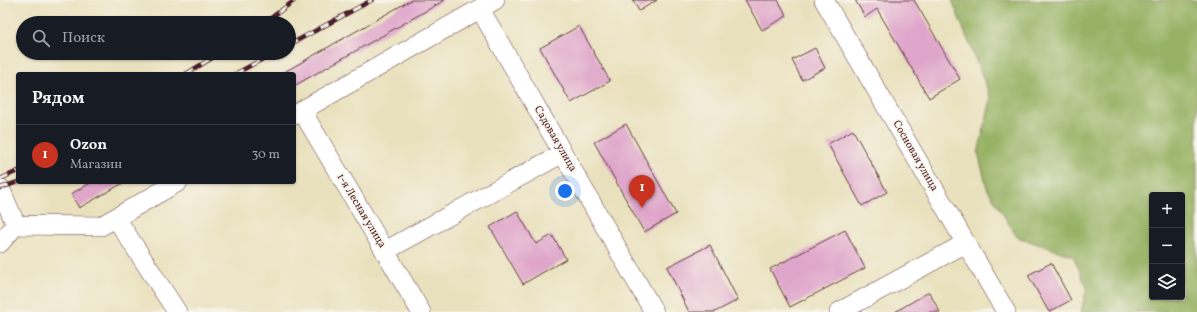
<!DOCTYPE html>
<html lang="ru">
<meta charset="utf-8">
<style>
body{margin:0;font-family:Vollkorn,serif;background:#20242c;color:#f1f3f6}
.controls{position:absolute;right:12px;bottom:12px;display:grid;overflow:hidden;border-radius:4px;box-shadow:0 1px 3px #0004}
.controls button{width:36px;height:36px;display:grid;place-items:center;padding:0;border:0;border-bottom:1px solid #363941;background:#171b24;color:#f1f3f6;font:20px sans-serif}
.you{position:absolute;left:565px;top:191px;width:14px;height:14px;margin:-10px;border:3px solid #fff;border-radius:50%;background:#1a73e8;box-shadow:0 0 0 6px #1a73e833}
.badge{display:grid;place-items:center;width:26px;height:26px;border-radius:50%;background:#c8321e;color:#fff;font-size:13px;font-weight:700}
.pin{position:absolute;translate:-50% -33px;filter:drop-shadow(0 1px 2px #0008)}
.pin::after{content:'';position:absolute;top:21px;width:14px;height:12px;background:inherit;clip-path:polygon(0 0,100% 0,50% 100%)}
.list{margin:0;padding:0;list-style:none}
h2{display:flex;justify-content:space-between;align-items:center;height:52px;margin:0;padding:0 16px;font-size:17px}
h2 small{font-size:13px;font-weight:400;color:#9ea1a6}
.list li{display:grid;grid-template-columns:26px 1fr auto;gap:12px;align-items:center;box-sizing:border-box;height:60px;padding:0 16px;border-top:1px solid #363941}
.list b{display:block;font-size:15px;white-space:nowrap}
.list p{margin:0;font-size:13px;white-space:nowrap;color:#9ea1a6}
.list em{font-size:13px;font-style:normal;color:#9ea1a6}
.icon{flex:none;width:22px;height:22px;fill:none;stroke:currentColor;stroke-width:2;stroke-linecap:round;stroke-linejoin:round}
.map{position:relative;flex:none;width:1197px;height:312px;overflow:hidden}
.search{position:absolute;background:#171b24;box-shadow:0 1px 3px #0004;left:16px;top:16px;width:280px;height:44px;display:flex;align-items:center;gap:10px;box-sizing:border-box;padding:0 14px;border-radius:22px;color:#9ea1a6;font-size:15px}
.panel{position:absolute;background:#171b24;box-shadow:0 1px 3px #0004;left:16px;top:72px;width:280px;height:112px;border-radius:4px}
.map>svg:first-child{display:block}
.forest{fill:#97b265;stroke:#706848;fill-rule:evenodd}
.building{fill:#dfa5ca}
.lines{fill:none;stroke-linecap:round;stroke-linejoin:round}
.minor-casing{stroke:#623c41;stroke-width:20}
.minor{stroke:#fff;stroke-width:19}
.rail-casing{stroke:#4a1f2b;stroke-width:4.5}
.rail{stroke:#f7f3e8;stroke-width:3;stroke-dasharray:9;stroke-linecap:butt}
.labels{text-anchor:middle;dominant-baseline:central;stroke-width:3.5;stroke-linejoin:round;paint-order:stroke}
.street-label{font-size:11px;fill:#4a1f2b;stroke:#f7f3e8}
</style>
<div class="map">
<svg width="1197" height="312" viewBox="0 0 1197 312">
<rect width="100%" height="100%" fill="#f7f3e8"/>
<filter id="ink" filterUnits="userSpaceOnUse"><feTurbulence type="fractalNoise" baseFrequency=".025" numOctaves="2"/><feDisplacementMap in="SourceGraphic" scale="8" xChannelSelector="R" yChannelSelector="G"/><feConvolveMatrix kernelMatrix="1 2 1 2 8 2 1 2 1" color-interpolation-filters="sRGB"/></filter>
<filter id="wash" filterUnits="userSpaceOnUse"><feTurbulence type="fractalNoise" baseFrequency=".012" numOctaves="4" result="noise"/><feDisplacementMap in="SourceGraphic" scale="16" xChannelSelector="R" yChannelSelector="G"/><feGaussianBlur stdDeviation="0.9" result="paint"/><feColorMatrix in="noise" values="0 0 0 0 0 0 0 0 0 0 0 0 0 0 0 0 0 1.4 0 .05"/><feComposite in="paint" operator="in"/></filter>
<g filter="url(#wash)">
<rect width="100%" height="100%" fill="#e9e1bd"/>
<!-- forest -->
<path class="forest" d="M952 0H1197V312H1081L1087 288 1073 256 1017 237 987 188 978 153 991 99ZM1152 195H1182V297H1152Z"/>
<g id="blocks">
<!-- building -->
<path class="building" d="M411 0H445L294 86V74H281Z
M633 0H657L639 11Z
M745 0H778L787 16 762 30Z
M855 0H914L960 79 929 98 877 9 865 17Z
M579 26 610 81 571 103 540 48Z
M815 48 825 68 802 80 792 60Z
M626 124 676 214 644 232 594 142Z
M853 130 887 192 862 206 828 144Z
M92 182H125L79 208 71 194Z
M517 211 536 244 552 235 566 259 523 284 490 227Z
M845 230 865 268 790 307 770 269Z
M710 245 738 300 715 312H689L667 267Z
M1051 263 1071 300 1049 312 1028 275Z
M929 292 940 312H895Z"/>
</g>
</g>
<g filter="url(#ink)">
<use href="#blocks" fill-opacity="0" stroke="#623c41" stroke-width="1"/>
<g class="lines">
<!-- minor casing -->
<g class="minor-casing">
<path id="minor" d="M824 0 1006 312
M480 9 654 312
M302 111 421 312
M294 115 495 0
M0 188 16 225
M116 218 177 312
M16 225 101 226 178 182
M0 243 16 225
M385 251 563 153
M839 312 966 243"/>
</g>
<!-- minor -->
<use href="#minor" class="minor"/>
<!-- rail casing -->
<g class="rail-casing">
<path id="rail" d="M264 23 295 0
M289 45 372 0
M186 74 220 53
M235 74 274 53
M0 179 18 171
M0 188 18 182"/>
</g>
<!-- rail -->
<use href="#rail" class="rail"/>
</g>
</g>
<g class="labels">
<!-- street labels -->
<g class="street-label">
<text transform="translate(555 139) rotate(60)">Садовая улица</text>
<text transform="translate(915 156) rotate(60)">Сосновая улица</text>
<text transform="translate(361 211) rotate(59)">1-я Лесная улица</text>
</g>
</g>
</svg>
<div class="controls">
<button>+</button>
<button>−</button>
<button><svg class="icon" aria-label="layers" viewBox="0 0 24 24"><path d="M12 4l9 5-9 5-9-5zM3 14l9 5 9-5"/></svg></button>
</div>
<div class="you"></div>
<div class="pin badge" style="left:642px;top:208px">1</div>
<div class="search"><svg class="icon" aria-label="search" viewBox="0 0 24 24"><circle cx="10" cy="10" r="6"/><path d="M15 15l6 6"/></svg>Поиск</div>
<section class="panel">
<h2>Рядом<small></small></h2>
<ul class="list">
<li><span class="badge">1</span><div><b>Ozon</b><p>Магазин</p></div><em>30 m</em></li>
</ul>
</section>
</div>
